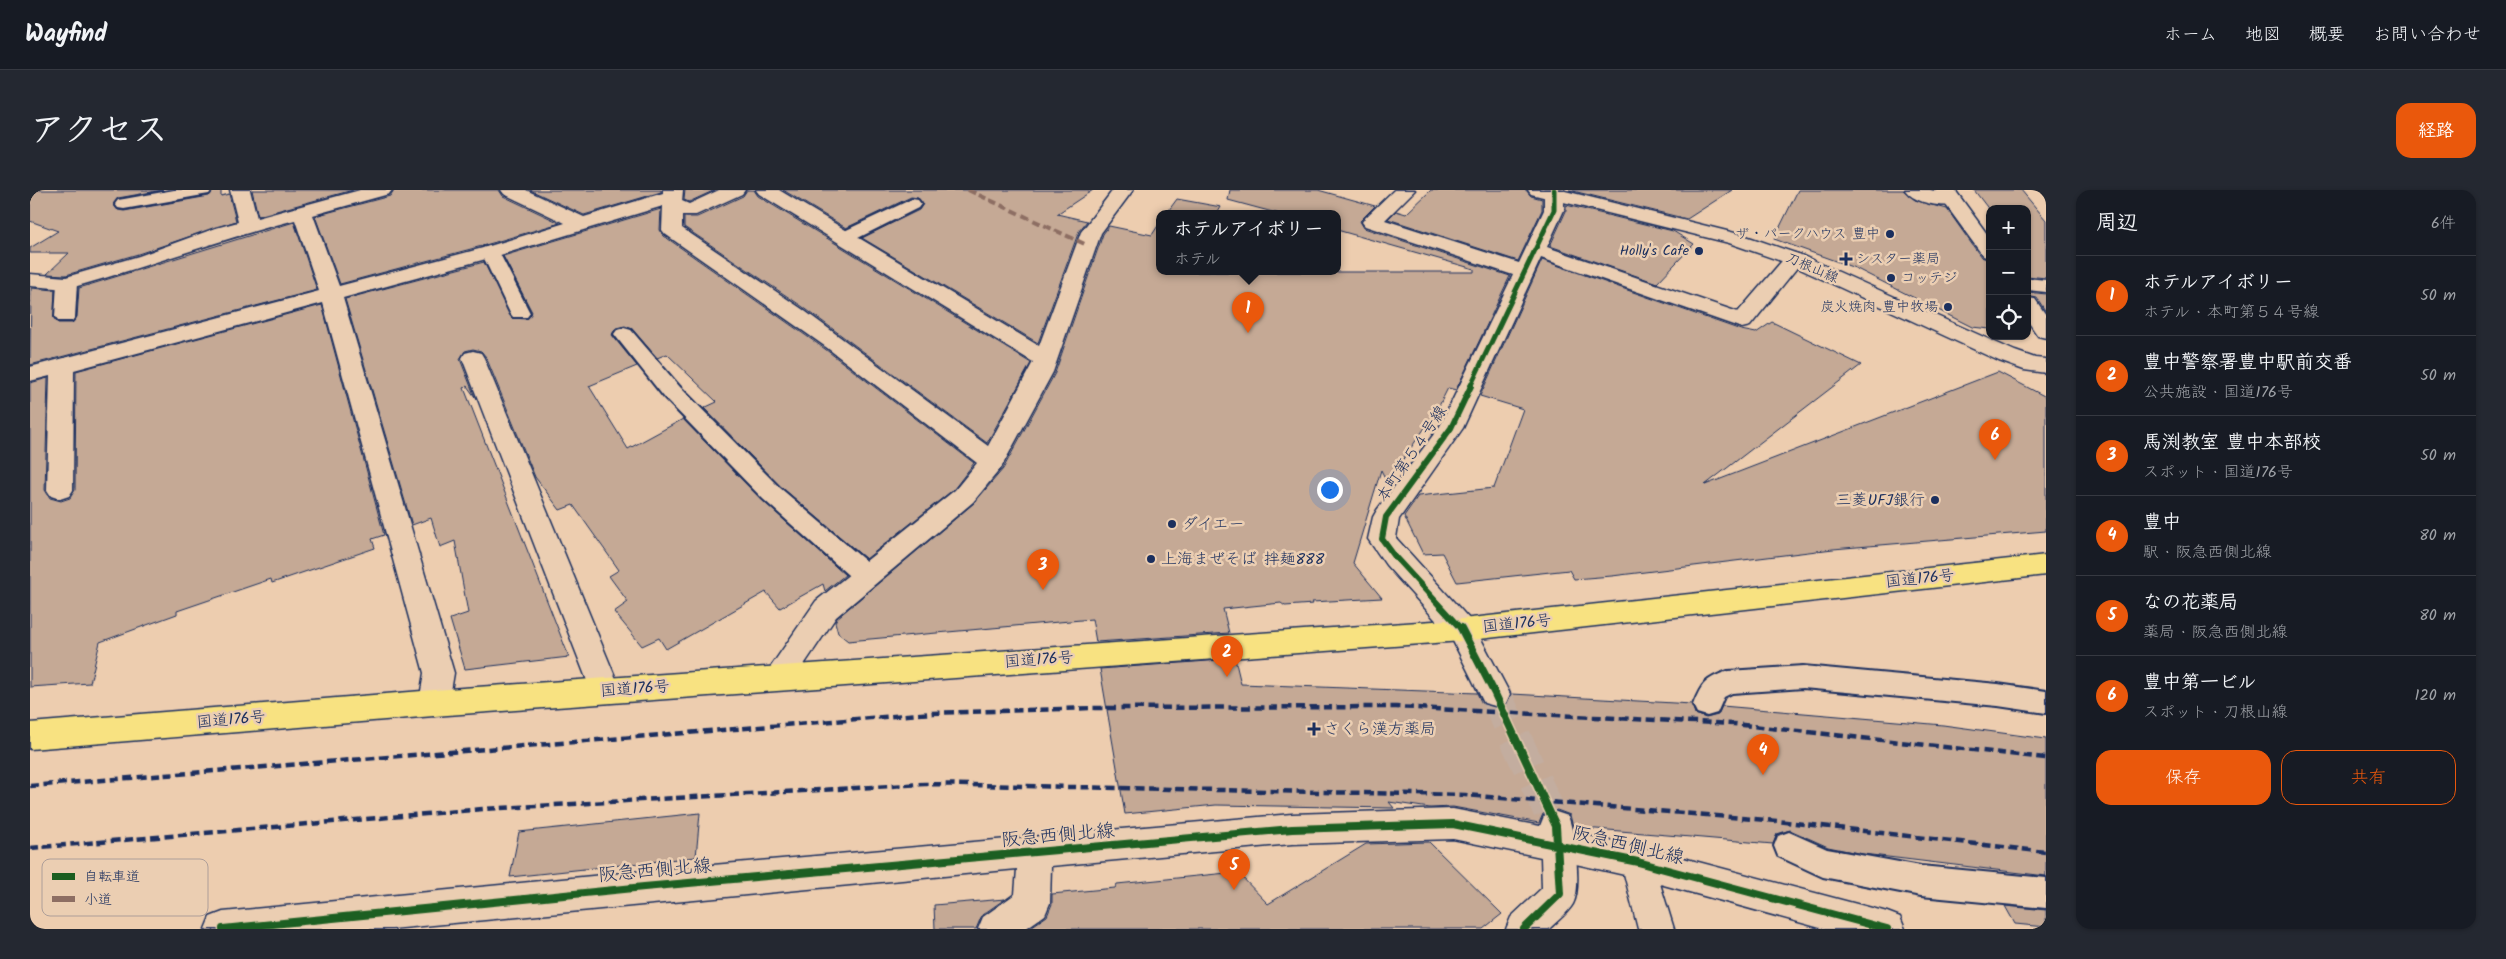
<!DOCTYPE html>
<html lang="ja">
<meta charset="utf-8">
<style>
body{margin:0;font-family:Kalam,"Klee One",sans-serif;background:#242831;color:#f1f3f6}
.controls{position:absolute;right:15px;top:15px;display:grid;overflow:hidden;border-radius:10px;box-shadow:0 1px 4px #0004}
.controls button{width:45px;height:45px;display:grid;place-items:center;padding:0;border:0;border-bottom:1px solid #363941;background:#171b24;color:#f1f3f6;font:25px sans-serif}
.you{position:absolute;left:1299px;top:299px;width:18px;height:18px;margin:-12px;border:4px solid #fff;border-radius:50%;background:#1a73e8;box-shadow:0 0 0 8px #1a73e833}
.badge{display:grid;place-items:center;width:32px;height:32px;border-radius:50%;background:#ea580c;color:#fff;font-size:16px;font-weight:700}
.pin{position:absolute;translate:-50% -41px;filter:drop-shadow(0 1px 2px #0008)}
.pin::after{content:'';position:absolute;top:26px;width:18px;height:15px;background:inherit;clip-path:polygon(0 0,100% 0,50% 100%)}
.popup{position:absolute;left:1126px;top:20px;width:185px;height:65px;box-sizing:border-box;display:grid;place-content:center;border-radius:10px;background:#171b24;filter:drop-shadow(0 1px 4px #0005);font-size:16px;white-space:nowrap;color:#9ea1a6}
.popup b{font-size:19px;color:#f1f3f6}
.popup::after{content:'';position:absolute;left:50%;top:100%;margin-left:-10px;border:10px solid transparent;border-top-color:#171b24}
.list{margin:0;padding:0;list-style:none}
h2{display:flex;justify-content:space-between;align-items:center;height:65px;margin:0;padding:0 20px;font-size:21px}
h2 small{font-size:16px;font-weight:400;color:#9ea1a6}
.list li{display:grid;grid-template-columns:32px 1fr auto;gap:15px;align-items:center;box-sizing:border-box;height:80px;padding:0 20px;border-top:1px solid #363941}
.list b{display:block;font-size:19px;white-space:nowrap}
.list p{margin:0;font-size:16px;white-space:nowrap;color:#9ea1a6}
.list em{font-size:16px;font-style:normal;color:#9ea1a6}
.actions{display:flex;gap:10px;padding:15px 20px}
.actions a{flex:1;padding:11px 0;border:1px solid #ea580c;border-radius:15px;text-align:center;font-size:18px;color:#ea580c}
.actions .main{background:#ea580c;color:#fff}
.icon{flex:none;width:28px;height:28px;fill:none;stroke:currentColor;stroke-width:2;stroke-linecap:round;stroke-linejoin:round}
.map{position:relative;flex:none;width:2016px;height:739px;overflow:hidden;border-radius:15px}
header{display:flex;align-items:center;gap:30px;box-sizing:border-box;height:70px;padding:0 25px;background:#171b24;border-bottom:1px solid #363941}
header strong{font-size:24px}
nav{display:flex;gap:28px;margin-inline-start:auto;font-size:18px}
.intro{display:flex;align-items:center;justify-content:space-between;box-sizing:border-box;height:120px;padding:0 30px}
h1{margin:0;font-size:35px}
.button{padding:12px 22px;border-radius:15px;background:#ea580c;color:#fff;font-size:18px;font-weight:700}
main{display:flex;gap:30px;padding:0 30px}
aside{flex:1;background:#171b24;border-radius:15px;box-shadow:0 1px 4px #0004}
.map>svg:first-child{display:block}
.building{fill:#c5a995;stroke:#1b2f5e}
.lines{fill:none;stroke-linecap:round;stroke-linejoin:round}
.street-tunnel{stroke:#c3ad9f;stroke-width:32;stroke-dasharray:32 16;stroke-linecap:butt}
.lane-casing{stroke:#1b2f5e;stroke-width:4}
.street-casing{stroke:#1b2f5e;stroke-width:3}
.secondary-casing{stroke:#1b2f5e;stroke-width:3}
.highway-casing{stroke:#1b2f5e;stroke-width:3}
.lane{fill:#ebceb2;fill-rule:evenodd}
.street{fill:#ebceb2;fill-rule:evenodd}
.secondary{fill:#ebceb2;fill-rule:evenodd}
.highway{fill:#f8e281;fill-rule:evenodd}
.rail{stroke:#1b2f5e;stroke-width:4.5;stroke-dasharray:9 4.5;stroke-linecap:butt}
.quiet{stroke:#8d6e63;stroke-width:4;stroke-dasharray:8 4;stroke-linecap:butt}
.cycleway-far2-casing{stroke:#ebceb2;stroke-width:8}
.cycleway-far1-casing{stroke:#ebceb2;stroke-width:9}
.cycleway-casing{stroke:#ebceb2;stroke-width:11}
.cycleway-far2{stroke:#1b5e20;stroke-width:5}
.cycleway-far1{stroke:#1b5e20;stroke-width:6}
.cycleway{stroke:#1b5e20;stroke-width:8}
.poi-dot{fill:#1b2f5e;stroke:#ebceb2;stroke-width:2}
.labels{text-anchor:middle;dominant-baseline:central;stroke-width:5;stroke-linejoin:round;paint-order:stroke}
.far-poi-label{font-size:14px;fill:#1b2f5e;stroke:#ebceb2;text-anchor:end}
.far-street-label{font-size:14px;fill:#1b2f5e;stroke:#ebceb2}
.street-label{font-size:16px;fill:#1b2f5e;stroke:#ebceb2}
.poi-label{font-size:16px;fill:#1b2f5e;stroke:#ebceb2;text-anchor:start}
.near-street-label{font-size:19px;fill:#1b2f5e;stroke:#ebceb2}
.key{fill:#ebceb2;stroke:#ad9e99;stroke-width:1}
.key-label{font-size:14px;fill:#1b2f5e}
</style>
<header>
<strong>Wayfind</strong>
<nav><a>ホーム</a><a>地図</a><a>概要</a><a>お問い合わせ</a></nav>
</header>
<div class="intro"><h1>アクセス</h1><a class="button">経路</a></div>
<main>
<div class="map">
<svg width="2016" height="739" viewBox="0 0 2016 739">
<rect width="100%" height="100%" fill="#edcdaf"/>
<filter id="ink" filterUnits="userSpaceOnUse"><feTurbulence type="fractalNoise" baseFrequency=".02" numOctaves="2"/><feDisplacementMap in="SourceGraphic" scale="10" xChannelSelector="R" yChannelSelector="G"/><feConvolveMatrix kernelMatrix="1 2 1 2 8 2 1 2 1" color-interpolation-filters="sRGB"/></filter>
<g filter="url(#ink)">
<!-- building -->
<path class="building" d="M0 0H133L88 8 84 15 88 20 94 21 179 6 184 0H191V6L199 4 206 31 108 64 36 85 17 84 39 63H0V58L28 41 0 31Z
M222 0H323L228 26Z
M364 0H469L473 6 530 33 452 56 310 94 285 26 360 6Z
M500 0H631V2L554 25Z
M655 0H685L659 12 654 10Z
M717 0H724L728 6 1001 173 957 253 773 117 654 37V27H667L713 6Z
M753 0H1063L1027 24 1057 31 1049 41 1008 153 832 48 889 20 893 14 888 8 881 7 816 38Z
M1200 0H1288L1345 16 1330 31 1334 38 1480 86 1426 200 1418 198 1406 222 1357 292 1351 280 1323 373 1352 408 1282 412 1283 414 1255 416 1251 413 1193 419 1199 443 1066 452 1062 429 818 451 808 443 805 432 807 428 944 313 973 279 1025 183 1073 44 1079 36 1122 45 1129 34V82H1444V79L1307 40V24H1250L1198 10Z
M1401 0H1496L1501 6 1512 9V20L1488 71 1358 29 1366 21 1376 24Z
M1539 0H1702L1657 29Z
M1768 0H1873L1885 10 1917 19 1951 67 1960 70V139L1942 137 1825 78 1744 49Z
M1944 0H1991L2016 30V88L1997 86V19H1960V21Z
M1147 9 1191 17 1187 24H1136Z
M1536 15 1643 41 1664 54 1627 93 1520 56 1536 21Z
M631 19 630 40 634 46 795 159 944 273 924 299 836 369 750 296 674 218 687 212 637 164 627 168 602 139 595 136 586 138 582 145 607 176 559 196 598 259 653 229 732 310 815 385 795 401 793 394 750 418 736 402 636 459 629 448 612 456 584 422 598 412 579 386 589 380 543 315 530 320 505 287 456 167 451 161 443 159 435 161 430 169 445 207 437 196 434 198 539 467 435 479 420 429 438 423 425 351 410 357 401 328 382 335 315 109 454 72 482 128 497 129 502 122 473 66Z
M264 32 287 100 0 175 1 98 25 100 24 128 28 133H42L47 127 49 98Z
M1512 70 1711 140 1726 143 1742 132 1831 175 1675 295 1968 182 2016 207V341L1803 359 1582 386 1544 389 1539 380 1427 392 1412 363 1393 364 1374 326 1388 306 1464 298 1493 219 1450 206Z
M1997 102 2016 104V122L2007 108 1997 106Z
M292 115 354 345 342 349 345 358 242 393 241 389 147 421V424L70 452 60 493 0 497V193L18 188 15 300 20 308 31 311 40 308 45 300 46 181Z
M1205 469 1211 494 1447 503 1452 514 1464 518 1474 528 1468 517 1478 514 1482 504 1662 514 1665 524 1676 528 1688 525 1692 516 1913 535 2016 549V686L1833 664 1798 657 1760 640 1747 644 1743 654 1543 637 1540 625 1527 620 1513 624 1509 633 1423 617 1400 618 1359 612 1364 618 1186 615 1095 624 1070 479Z
M670 623 666 667 480 687 489 642Z
M1399 652 1472 724 1453 739H998L1017 726 1022 714V704L1085 698 1087 694 1207 682 1238 714 1336 654Z
M975 709 952 725 946 739H905L904 715Z
M1975 716 2016 720V737L1985 734Z"/>
<g class="lines">
<!-- street-tunnel -->
<path class="street-tunnel" d="M1465 504 1526 636"/>
<!-- lane casing -->
<g class="lane-casing">
<path id="lane" d="M144 0H182L179 4 173 5 94 19 88 18 85 14 88 10 94 9Z
M882 9 888 10 891 14 888 18 820 52H808L805 48 808 44Z
M460 56 467 58 469 62 500 123 497 127H483L480 123 451 62 453 58Z
M37 87 44 89 47 93 45 127 42 131H28L25 127 27 93 30 89Z
M594 138 601 140 650 197 749 297 845 379 849 386 845 393 836 395 827 393 733 309 634 207 587 148 584 144 587 140Z
M1773 476 1968 494 2016 501V523L1968 516 1773 498 1702 503 1694 507 1687 523 1677 526 1667 523 1663 515C1672 493 1675 489 1698 481Z
M1759 642 1797 659 1891 676 2016 688V718L1891 706 1793 687 1748 666 1744 656 1748 646Z"/>
</g>
<!-- street casing -->
<g class="street-casing">
<path id="street" d="M200 0H220L227 28 330 0H362L359 4 283 25 309 96 453 58 535 33 474 4 471 0H496L554 27 633 3V0H653L652 11 659 14 689 0H715L712 4 666 25H652V38L772 119 958 256 1003 172 729 4 726 0H749L1009 156 1051 42 1083 0H1103L1071 43 1023 182 971 278 943 312 806 427 759 497 748 500 737 497 733 488 786 411 925 300 947 273 796 157 635 44 632 40 633 16 467 66 313 108 424 483 419 513 415 522 404 526 393 522 389 513 394 483 293 113 44 180 43 300 39 306 30 309 21 306 17 300 20 186 0 191V177L289 101 265 30C191 49 119 76 44 97L37 99 0 96V84L36 87 109 66 186 38 208 32Z
M1364 0H1385L1355 30 1489 73 1514 20V0H1534V20L1517 57 1708 122 1757 65 1764 63 1771 65 1774 69 1720 136 1712 138 1511 68 1433 238 1369 329 1366 348 1442 432 1480 504 1476 513 1465 516 1454 513 1421 447 1356 375 1338 349 1343 327 1347 320 1410 236 1483 85 1335 36 1332 32 1335 28Z
M1875 0H1900L1929 6 1932 10 1929 14C1913 18 1885 14 1875 0Z
M1997 88 2016 90V102L1997 100Z
M443 161 451 163 454 168 591 501 587 510 576 513 565 510 561 501 432 168 435 163Z
M1423 619 1510 636 1514 626 1526 622 1538 626C1545 643 1552 698 1543 714 1538 723 1527 731 1519 739H1476L1481 727 1512 698 1511 667 1423 649 1262 654 1021 676 1020 713 1015 725 995 739H948L953 727 985 704 987 679 362 739H175L180 727 193 722 614 681 1262 624Z
M1608 656 1620 661 1644 739H1608L1591 672 1596 661Z"/>
</g>
<!-- secondary casing -->
<g class="secondary-casing">
<path id="secondary" d="M1498 0H1531L1713 45 1771 65 1985 161 2005 168 2016 169V183L1994 180 1969 171 1757 73 1699 53 1501 4Z
M1905 0H1925L1960 48V68L1953 66Z
M1997 108 2005 109 2016 125V148L2008 146 1997 130Z
M1528 640 1608 656 1857 722 1870 727 1875 739H1794L1608 688 1528 670 1516 666 1511 655 1516 644Z"/>
</g>
<!-- highway casing -->
<g class="highway-casing">
<path id="highway" d="M2016 365V385L1432 451 404 526 0 559V533L404 500 1432 429Z"/>
</g>
<!-- lane -->
<use href="#lane" class="lane"/>
<!-- street -->
<use href="#street" class="street"/>
<!-- secondary -->
<use href="#secondary" class="secondary"/>
<!-- highway -->
<use href="#highway" class="highway"/>
<!-- rail -->
<path class="rail" d="M0 596 902 523 1063 518 1366 517 1704 534 2016 568
M0 658 453 619 895 594 1435 605 1748 631 2016 662"/>
<!-- quiet -->
<path class="quiet" d="M938 0 1057 55"/>
<!-- cycleway-far2 casing -->
<g class="cycleway-far2-casing">
<path id="cycleway-far2" d="M1440 197 1524 20V0"/>
</g>
<!-- cycleway-far1 casing -->
<g class="cycleway-far1-casing">
<path id="cycleway-far1" d="M1432 440 1366 368 1352 349 1356 327 1421 238 1441 196"/>
</g>
<!-- cycleway casing -->
<g class="cycleway-casing">
<path id="cycleway" d="M1431 438 1465 504 1526 636 1530 704 1494 739
M193 739 614 697 1262 639 1423 634 1608 672 1857 739"/>
</g>
<!-- cycleway-far2 -->
<use href="#cycleway-far2" class="cycleway-far2"/>
<!-- cycleway-far1 -->
<use href="#cycleway-far1" class="cycleway-far1"/>
<!-- cycleway -->
<use href="#cycleway" class="cycleway"/>
</g>
</g>
<!-- markers -->
<g class="poi-dot">
<circle cx="1860" cy="44" r="5"/>
<circle cx="1669" cy="61" r="5"/>
<path d="M1813.5 61.5h5v5h5v5h-5v5h-5v-5h-5v-5h5z"/>
<circle cx="1861" cy="88" r="5"/>
<circle cx="1918" cy="117" r="5"/>
<circle cx="1905" cy="310" r="5"/>
<circle cx="1142" cy="334" r="5"/>
<circle cx="1121" cy="369" r="5"/>
<path d="M1281.5 531.5h5v5h5v5h-5v5h-5v-5h-5v-5h5z"/>
</g>
<g class="labels">
<!-- far-poi labels -->
<g class="far-poi-label">
<text x="1850" y="44">ザ・パークハウス 豊中</text>
<text x="1659" y="61">Holly's Cafe</text>
<text x="1826" y="69" text-anchor="start">シスター薬局</text>
<text x="1871" y="88" text-anchor="start">コッテジ</text>
<text x="1908" y="117">炭火焼肉 豊中牧場</text>
</g>
<!-- far-street labels -->
<g class="far-street-label">
<text transform="translate(1782 78) rotate(23)">刀根山線</text>
</g>
<!-- street labels -->
<g class="street-label">
<text transform="translate(1382 264) rotate(-56)">本町第５４号線</text>
<text transform="translate(1890 389) rotate(-6)">国道176号</text>
<text transform="translate(1487 434) rotate(-6)">国道176号</text>
<text transform="translate(1009 470) rotate(-4)">国道176号</text>
<text transform="translate(605 499) rotate(-4)">国道176号</text>
<text transform="translate(201 530) rotate(-5)">国道176号</text>
</g>
<!-- poi labels -->
<g class="poi-label">
<text x="1895" y="310" text-anchor="end">三菱UFJ銀行</text>
<text x="1152" y="334">ダイエー</text>
<text x="1131" y="369">上海まぜそば 拌麺888</text>
<text x="1294" y="539">さくら漢方薬局</text>
</g>
<!-- near-street labels -->
<g class="near-street-label">
<text transform="translate(1028 646) rotate(-5)">阪急西側北線</text>
<text transform="translate(1598 656) rotate(13)">阪急西側北線</text>
<text transform="translate(625 681) rotate(-5)">阪急西側北線</text>
</g>
</g>
<!-- legend -->
<rect x="12" y="669" width="166" height="57" rx="8" class="key"/>
<rect x="22" y="683" width="23" height="7" fill="#1b5e20"/>
<rect x="22" y="706" width="23" height="6" fill="#8d6e63"/>
<g class="key-label">
<text x="54" y="691">自転車道</text>
<text x="54" y="714">小道</text>
</g>
</svg>
<div class="controls">
<button>+</button>
<button>−</button>
<button><svg class="icon" aria-label="locate" viewBox="0 0 24 24"><circle cx="12" cy="12" r="6"/><path d="M12 2v4M12 18v4M2 12h4M18 12h4"/></svg></button>
</div>
<div class="you"></div>
<div class="pin badge" style="left:1218px;top:143px">1</div>
<div class="popup"><b>ホテルアイボリー</b>ホテル</div>
<div class="pin badge" style="left:1197px;top:487px">2</div>
<div class="pin badge" style="left:1013px;top:400px">3</div>
<div class="pin badge" style="left:1733px;top:585px">4</div>
<div class="pin badge" style="left:1204px;top:700px">5</div>
<div class="pin badge" style="left:1965px;top:270px">6</div>
</div>
<aside>
<h2>周辺<small>6件</small></h2>
<ul class="list">
<li><span class="badge">1</span><div><b>ホテルアイボリー</b><p>ホテル · 本町第５４号線</p></div><em>50 m</em></li>
<li><span class="badge">2</span><div><b>豊中警察署豊中駅前交番</b><p>公共施設 · 国道176号</p></div><em>50 m</em></li>
<li><span class="badge">3</span><div><b>馬渕教室 豊中本部校</b><p>スポット · 国道176号</p></div><em>50 m</em></li>
<li><span class="badge">4</span><div><b>豊中</b><p>駅 · 阪急西側北線</p></div><em>80 m</em></li>
<li><span class="badge">5</span><div><b>なの花薬局</b><p>薬局 · 阪急西側北線</p></div><em>80 m</em></li>
<li><span class="badge">6</span><div><b>豊中第一ビル</b><p>スポット · 刀根山線</p></div><em>120 m</em></li>
</ul>
<div class="actions"><a class="main">保存</a><a>共有</a></div>
</aside>
</main>
